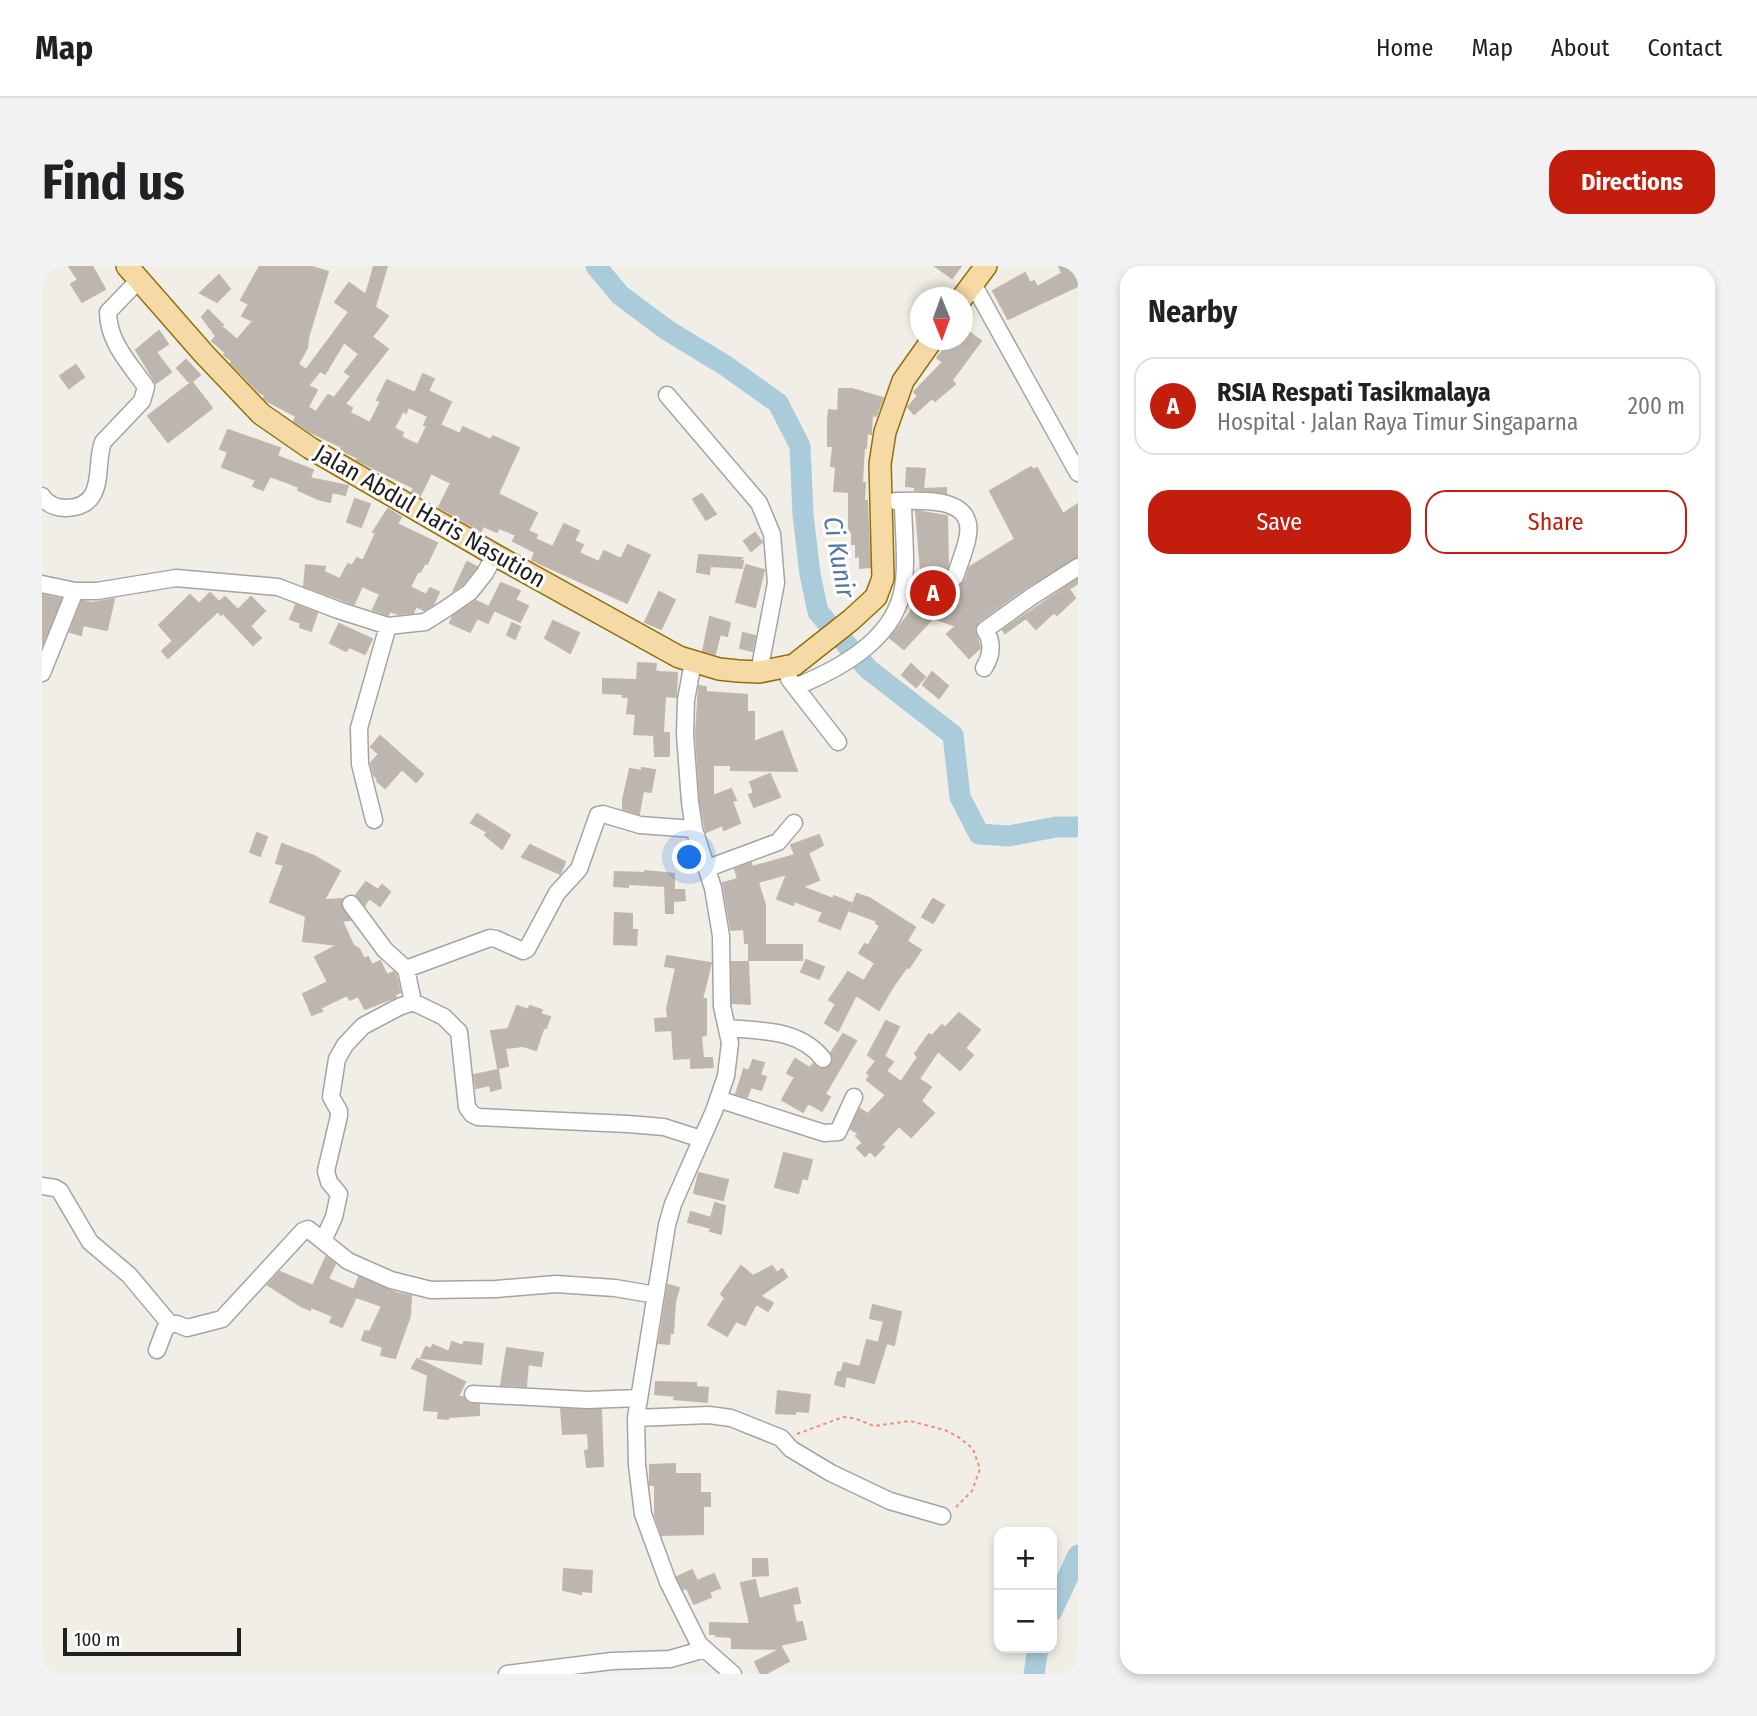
<!DOCTYPE html>
<meta charset="utf-8">
<style>
body{margin:0;font-family:"Fira Sans Condensed",sans-serif;background:#f2f2f2;color:#202124}
.controls{position:absolute;right:21px;bottom:21px;display:grid;overflow:hidden;border-radius:14px;box-shadow:0 4px 10px #0003}
.controls button{width:63px;height:63px;display:grid;place-items:center;padding:0;border:0;border-bottom:2px solid #e0e0e0;background:#fff;color:#202124;font:35px sans-serif}
.compass{position:absolute;left:868px;top:21px;width:63px;height:63px;border-radius:50%;background:#fff;box-shadow:0 4px 10px #0003;rotate:179deg}
.scale{position:absolute;left:21px;bottom:18px;width:178px;box-sizing:border-box;padding-left:7px;border:4px solid #202020;border-top:0;font-size:19px;line-height:24px;white-space:nowrap;color:#202020;-webkit-text-stroke:5px #fff;paint-order:stroke}
.you{position:absolute;left:648px;top:592px;width:24px;height:24px;margin:-18px;border:5px solid #fff;border-radius:50%;background:#1a73e8;box-shadow:0 0 0 10px #1a73e833}
.badge{display:grid;place-items:center;width:46px;height:46px;border-radius:50%;background:#c21d0d;color:#fff;font-size:23px;font-weight:700}
.pin{position:absolute;translate:-50% -50%;border:4px solid #fff;box-shadow:0 2px 7px #0006}
.list{margin:0;padding:0;list-style:none}
h2{display:flex;justify-content:space-between;align-items:center;height:91px;margin:0;padding:0 28px;font-size:30px}
h2 small{font-size:23px;font-weight:400;color:#757577}
.list li{display:grid;grid-template-columns:46px 1fr auto;gap:21px;align-items:center;box-sizing:border-box;height:98px;margin:0 14px 14px;padding:0 14px;border:2px solid #e0e0e0;border-radius:21px}
.list b{display:block;font-size:26px;white-space:nowrap}
.list p{margin:0;font-size:23px;white-space:nowrap;color:#757577}
.list em{font-size:23px;font-style:normal;color:#757577}
.actions{display:flex;gap:14px;padding:21px 28px}
.actions a{flex:1;padding:16px 0;border:2px solid #c21d0d;border-radius:21px;text-align:center;font-size:24px;color:#c21d0d}
.actions .main{background:#c21d0d;color:#fff}
.map{position:relative;flex:none;width:1036px;height:1408px;overflow:hidden;border-radius:21px}
header{display:flex;align-items:center;gap:42px;box-sizing:border-box;height:98px;padding:0 35px;background:#fff;border-bottom:2px solid #e0e0e0}
header strong{font-size:33px}
nav{display:flex;gap:38px;margin-inline-start:auto;font-size:24px}
.intro{display:flex;align-items:center;justify-content:space-between;box-sizing:border-box;height:168px;padding:0 42px}
h1{margin:0;font-size:49px}
.button{padding:18px 32px;border-radius:21px;background:#c21d0d;color:#fff;font-size:24px;font-weight:700}
main{display:flex;gap:42px;padding:0 42px}
aside{flex:1;background:#fff;border-radius:21px;box-shadow:0 4px 10px #0003}
.map>svg:first-child{display:block}
.lines{fill:none;stroke-linecap:round;stroke-linejoin:round}
.river{stroke:#aacbda;stroke-width:21}
.building{fill:#bdb6b0;stroke:#c1b6aa;stroke-width:2;fill-rule:evenodd}
.minor-casing{stroke:#a4a4a4;stroke-width:19}
.major-casing{stroke:#92710a;stroke-width:24}
.path{stroke:#f18e76;stroke-width:2;stroke-dasharray:3.5 3.5;stroke-linecap:butt}
.minor{stroke:#fff;stroke-width:16}
.major{stroke:#f6daa5;stroke-width:21}
.labels{text-anchor:middle;dominant-baseline:central;stroke-width:6;stroke-linejoin:round;paint-order:stroke}
.street-label{font-size:24px;fill:#202020;stroke:#fff}
.water-label{font-size:26px;font-style:italic;fill:#5276aa;stroke:#fff}
</style>
<header>
<strong>Map</strong>
<nav><a>Home</a><a>Map</a><a>About</a><a>Contact</a></nav>
</header>
<div class="intro"><h1>Find us</h1><a class="button">Directions</a></div>
<main>
<div class="map">
<svg width="1036" height="1408" viewBox="0 0 1036 1408">
<rect width="100%" height="100%" fill="#f0eee7"/>
<g class="lines">
<!-- river -->
<path class="river" d="M554 0 578 29 625 64 684 100 736 137 758 180 761 249 768 308 776 346 826 403 911 469 918 531 937 568 967 570 1014 561H1036
M1010 1345 1036 1289
M992 1408 996 1382"/>
</g>
<!-- building -->
<path class="building" d="M27 0H50L63 23 40 36 29 18 36 14Z
M218 0H267L286 6 266 72 265 82 256 98 264 104 307 46 293 36 307 17 324 29 332 0H345L333 41 346 50 330 71 346 83 303 138 310 142 308 147 328 157 339 135 335 134 345 114 373 127 381 108 392 113 386 125 409 136 398 159 418 168 421 161 449 174 451 170 477 182 456 228 495 247 486 265 495 269 493 273 511 281 522 258 537 265 532 275 541 279 537 287 557 296 562 285 579 293 586 279 608 289 585 337 490 294 493 286 471 275 474 269 457 262 455 266 441 260 439 265 397 241 409 217 389 207 378 230 370 226 372 222 315 194 316 192 299 184 300 181 268 166 252 155 254 150 225 135 222 132 223 129 217 126 189 97 190 95 182 89 184 87 170 75 174 70 160 51 166 44 181 59 179 60 195 74 211 55 200 50 207 38 199 34ZM302 76 317 88 303 106 309 110 292 132 286 129 274 146 266 141 275 124 266 120 278 105 283 108ZM366 141 386 150 382 159 385 160 376 179 359 171 361 167 352 162 361 145 364 147Z
M893 0H919L910 12Z
M1017 0H1034L1036 20 966 53 951 25 983 7 988 17 992 15 995 21 1020 7Z
M177 9 188 23 175 36 158 27Z
M920 61 939 75 910 114 913 118 893 135 890 132 872 148 866 141 876 130 872 126 901 96 895 92 909 74H920Z
M117 65 126 78 114 86 129 106 114 117 94 84Z
M144 94 158 109 148 117 135 102Z
M34 99 42 111 27 122 18 110Z
M150 116 170 142 126 176 106 150Z
M797 123H810L841 132 834 150 830 149 829 168 825 167 824 182H822L820 217H823L822 235H825L828 301 818 302V290L814 291V278H810V266H807V226L792 225 794 201 789 200 791 180H786V153L787 144 796 145Z
M186 164 238 182 235 190 271 204 268 212 306 220 303 229 290 226 288 236 276 233 256 224 257 221 228 210 221 224 211 220 214 214 180 201 186 186 178 183Z
M989 201 991 204 995 202 1021 248 1036 238V291L983 322 936 356 933 365 938 382 927 392 905 368 914 360 891 352 862 383 848 372 881 330 874 245 905 250 906 299 903 312 909 321H916L923 315 928 301 973 273 948 225Z
M865 202 883 203 881 223 904 222V227L873 224V221L864 220Z
M660 228 674 248 664 254 651 233Z
M313 233 328 238 319 261 305 256Z
M346 243 359 251 355 258 395 277 385 298 383 297 378 306 376 305 368 321 384 329 388 322 397 326 391 339 382 344 374 340 371 347 356 348 348 345 346 349 331 344 338 328 320 320 312 338 262 320 264 299 283 301 282 306 298 313 306 298 310 300 315 292 321 295 334 267 331 266Z
M713 267 720 276 709 285 702 275Z
M657 289 700 292 696 295H701L700 302 668 300 667 308 655 306Z
M425 296 435 301 421 318 412 324Z
M704 299 722 304 713 341 694 336Z
M1036 313V317L1027 323 1033 332 1015 349 1012 346 994 363 984 352 963 367 961 364Z
M459 317 478 325 473 334 486 340 478 356 452 344 446 357 435 352 428 366 408 357 411 350 434 335 447 341Z
M617 326 633 334 619 363 603 356Z
M168 327 177 336 183 331 196 344 209 331 223 345 208 360 219 372 211 379 181 347 179 349 176 345 126 392 120 385 131 375 117 359 148 329 157 338Z
M0 329 19 333 0 379Z
M72 333 65 364 41 359 39 369 28 366 40 335 50 337Z
M254 339 275 347 269 365 258 361 259 357 248 353Z
M668 351 688 357 685 370 678 368 673 388 661 385Z
M511 355 537 367 528 387 503 372Z
M470 357 478 361 473 373 465 369Z
M297 358 330 373 323 388 307 381 304 385 288 377Z
M701 367 713 370 710 385 698 382Z
M596 397 614 398 613 405 617 406 635 407 634 431 623 430 621 467H627V490H613L612 469 592 468 594 448 585 447 587 431H581L582 428 561 427V413L595 414Z
M869 398 883 411 874 421 860 409Z
M890 406 906 420 897 432 881 419Z
M657 420 664 421V426L705 429V446H712V476L740 465 755 505 689 504V499H671V530L689 523 694 534 690 535 698 557 682 564 680 559 664 566 658 535 654 468Z
M338 470 381 508 374 516 360 503 343 522 335 515 336 513 332 509 329 497 337 488 329 481Z
M600 502 613 504 609 526 601 525 597 548 581 543V533L588 503 600 505Z
M728 508 738 531 712 541 707 529 712 527 708 516Z
M435 548 468 569 460 583 443 569 445 566 429 557Z
M215 567 225 571 218 590 208 586Z
M777 569 781 579 766 587 777 614 760 621 791 633 792 630 809 637 798 663 777 655 781 646 752 635 751 639 735 633 745 608 716 616 723 639V679H760V694H707V677H703L702 663 689 664 681 617 696 613 693 603 709 597 710 601 753 589 749 579Z
M240 578 272 590 298 605 282 634 300 633 299 640 308 654 300 655 311 679 317 683 322 693 326 691 330 699 338 695 345 709 352 706 354 709 358 726 353 729 354 731 323 743 316 730 308 734 305 729 278 742 280 745 270 749 261 728 286 716 273 691 296 679 261 675 264 650 228 636 242 599 234 597Z
M488 579 523 596 518 608 480 591Z
M603 605 632 608V624H642L643 634 631 635V647H624L623 620 586 618V621L572 620 573 606 603 607Z
M324 616 336 624 340 619 348 626 338 640 327 632 323 639 314 629Z
M815 628 827 632 873 661 865 675 879 684 867 702 865 701 852 719 837 744 814 729 796 765 783 757 794 738 787 734 806 706 822 715 833 697 817 687 823 678 826 680 838 660 834 657 835 655 808 645Z
M891 633 902 639 891 657 880 651Z
M573 647 590 648V664H595L594 679 572 678Z
M625 690 669 697 660 733H664V769L659 770 661 792H670L671 801 649 802V792L632 793 630 764 614 765 613 753 626 752 625 742 634 702 623 700Z
M764 694 782 701 777 713 759 706Z
M690 696H706L708 738 690 737Z
M475 740 486 744 488 740 500 744 498 748 508 751 504 762 502 761 494 784 481 780 463 782 466 800 456 802 449 765 466 763Z
M917 747 938 764 923 782 931 789 918 804 896 785 877 813 889 821 879 835 892 847 869 871 857 860 839 879 842 881 833 890 828 885 823 890 815 882 821 877 814 870 817 868 809 863 818 843 826 848 844 829 825 814 828 809 825 807 834 795 826 789 844 755 857 761 842 790 851 796 844 805 859 816 876 791 873 788 887 768 890 770 900 759 903 762Z
M801 768 814 775 783 828 788 831 780 845 766 837 761 846 740 834 753 811 745 807 753 793 768 802 771 798 777 803H784L791 797 789 787Z
M711 794 722 797 718 809 724 811 719 824 709 821 705 831 694 828 702 803 707 805Z
M456 804 459 822 449 825 448 819 434 822 432 809Z
M742 887 770 894 765 913 760 912 756 927 733 921Z
M657 907 686 914 681 934 652 927Z
M673 937 683 940 679 968 668 965 669 962 646 956 649 946 669 952Z
M284 991 293 998 286 1013 312 1024 317 1011 354 1027 369 1030 368 1050 353 1092 339 1089 341 1081 320 1074 323 1065 328 1066 340 1040 314 1031 300 1061 288 1056 291 1050 269 1041 268 1044 259 1040 226 1019 238 1006 271 1020Z
M699 1000 711 1010 730 1000 735 1007 740 1003 745 1011 718 1030 731 1037 726 1045 714 1038 703 1059 694 1055 685 1070 666 1059 683 1032 679 1028Z
M626 1019 637 1022 633 1036 631 1067H628L627 1078 617 1077Z
M831 1039 859 1046 852 1079 837 1075 842 1055 828 1052Z
M825 1074 844 1079 832 1117 804 1110 802 1121 793 1118 796 1106 799 1107 802 1097 818 1101Z
M410 1076 421 1080 422 1076 441 1078 439 1098 379 1092 384 1081 389 1083 391 1079 407 1086Z
M465 1082 501 1087 499 1100 486 1098 484 1120 459 1119Z
M375 1093 423 1116 416 1131H421L426 1137 437 1139V1149L407 1151 406 1153 396 1152 397 1145 382 1144 386 1109 370 1102Z
M614 1116 654 1117V1121L666 1122 665 1136 632 1133 633 1130 613 1128Z
M736 1125 768 1129 766 1146 753 1145V1148L734 1147Z
M519 1143 559 1144 561 1200 545 1201 543 1185 547 1184 546 1167 521 1168Z
M633 1198V1208H658V1227H668V1240H661V1268L620 1269 613 1250V1219H608V1199Z
M711 1293H725L726 1309 711 1310Z
M522 1303 550 1305 549 1326 539 1325V1328L521 1324Z
M650 1304 655 1315 672 1308 678 1322 667 1326 669 1331 652 1338 645 1322 641 1323 635 1311Z
M713 1314 717 1333 755 1322 758 1337 750 1338 754 1357 760 1356 764 1373 738 1379 747 1395 723 1408H719L713 1396 739 1383 690 1382V1371L674 1370V1368H668V1357L708 1358 699 1317Z"/>
<g class="lines">
<!-- minor casing -->
<g class="minor-casing">
<path id="minor" d="M930 16 1036 207
M625 129 717 237 730 268 734 317 717 406
M0 230C5 238 14 242 24 242 66 241 52 199 61 176L100 135 104 121C88 98 66 76 66 46L97 14
M853 235C880 235 936 229 925 274 922 287 917 299 913 311
M0 318 33 325H55L134 312 236 321 296 344 346 360 383 356 405 342 428 326 443 307 453 289
M651 396 644 434 643 468 648 536 652 563 671 622 679 670 680 740 688 777 684 810 672 845 631 938 625 959 594 1152 595 1199 601 1248 626 1316 657 1378 691 1408
M942 402C950 389 951 376 943 364L989 331 1036 301
M0 407 33 325
M747 413 796 476
M753 421C795 404 849 376 860 327 866 303 861 261 861 235
M332 554 318 498 317 462 346 360
M666 602 736 576 752 557
M309 638 343 684 364 703 448 672 454 673 481 685 485 683 515 627 537 603 556 549 561 548 598 559 652 563
M364 703 371 736
M685 762C719 765 758 763 781 793
M676 833 782 867 796 866 812 831
M0 920 13 922 18 925 48 976 87 1009 128 1058
M281 975 292 951 297 928 287 916 284 905 297 850V845L289 831 295 793 303 779 321 760 357 741 371 736 402 751 417 766 425 841 430 848 436 851 586 858 622 861 659 873
M115 1084 123 1063 128 1058H135L145 1062 180 1053 261 965 266 963 306 995 349 1014 389 1024 454 1023 514 1018 573 1022 614 1029
M431 1128 545 1134 597 1132
M594 1152 667 1149 689 1152 739 1172 749 1183 789 1207 848 1235 900 1250
M465 1408 570 1395 628 1393 663 1383"/>
</g>
<!-- major casing -->
<g class="major-casing">
<path id="major" d="M85 0 162 88 219 148 268 182 453 289 637 391 677 403 696 405 717 406 752 399 809 354 834 331 841 312 838 198 843 166 861 115 890 74
M920 32 944 0"/>
</g>
<!-- path -->
<path class="path" d="M755 1168 801 1151 812 1152 832 1160 868 1155 903 1164 918 1172 931 1183 938 1203 930 1225 913 1242"/>
<!-- minor -->
<use href="#minor" class="minor"/>
<!-- major -->
<use href="#major" class="major"/>
</g>
<g class="labels">
<!-- street labels -->
<g class="street-label">
<text transform="translate(388 250) rotate(30)">Jalan Abdul Haris Nasution</text>
</g>
<!-- water labels -->
<g class="water-label">
<text transform="translate(797 291) rotate(80)">Ci Kunir</text>
</g>
</g>
</svg>
<div class="controls">
<button>+</button>
<button>−</button>
</div>
<svg class="compass" viewBox="-18 -18 36 36"><path d="M0-13l5 13h-10z" fill="#e53935"/><path d="M0 13l5-13h-10z" fill="#757577"/></svg>
<div class="scale">100 m</div>
<div class="you"></div>
<div class="pin badge" style="left:891px;top:327px">A</div>
</div>
<aside>
<h2>Nearby<small></small></h2>
<ul class="list">
<li><span class="badge">A</span><div><b>RSIA Respati Tasikmalaya</b><p>Hospital · Jalan Raya Timur Singaparna</p></div><em>200 m</em></li>
</ul>
<div class="actions"><a class="main">Save</a><a>Share</a></div>
</aside>
</main>
